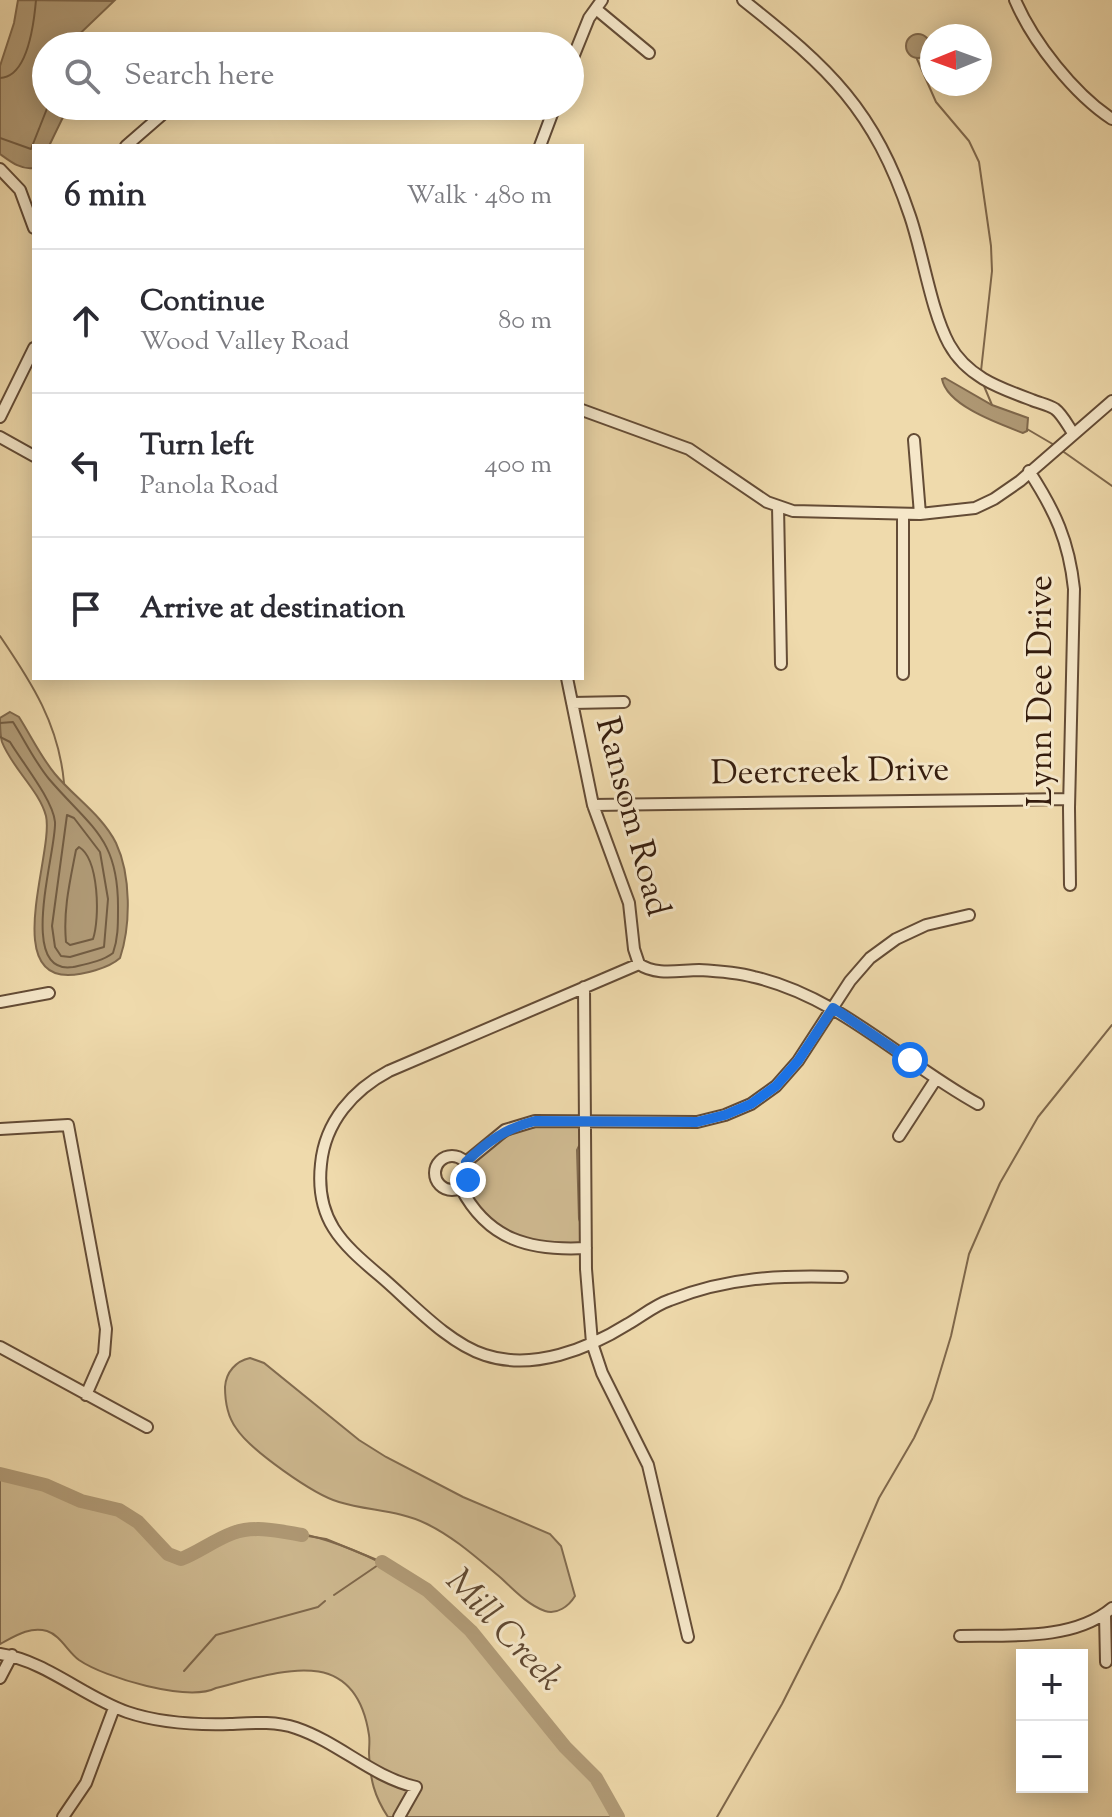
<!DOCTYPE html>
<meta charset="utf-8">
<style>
body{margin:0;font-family:"Sorts Mill Goudy",serif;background:#f2f2f3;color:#2b2b33}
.controls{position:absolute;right:24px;bottom:24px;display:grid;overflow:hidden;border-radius:0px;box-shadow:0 4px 20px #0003}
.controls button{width:72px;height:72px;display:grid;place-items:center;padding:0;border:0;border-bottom:2px solid #e1e1e2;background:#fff;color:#2b2b33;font:40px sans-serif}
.compass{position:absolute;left:920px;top:24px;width:72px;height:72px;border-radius:50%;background:#fff;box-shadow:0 4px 20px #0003;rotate:269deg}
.stop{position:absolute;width:24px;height:24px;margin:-18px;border:6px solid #1a73e8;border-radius:50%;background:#fff}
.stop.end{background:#1a73e8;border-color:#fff;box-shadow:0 2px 8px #0008}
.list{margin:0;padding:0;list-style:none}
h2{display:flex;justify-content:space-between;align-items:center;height:104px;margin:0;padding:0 32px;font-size:34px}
h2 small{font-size:26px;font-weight:400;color:#7c7c81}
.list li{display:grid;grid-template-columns:52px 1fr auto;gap:24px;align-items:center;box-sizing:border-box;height:144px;padding:0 32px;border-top:2px solid #e1e1e2}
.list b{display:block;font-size:30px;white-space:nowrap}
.list p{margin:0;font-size:26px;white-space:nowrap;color:#7c7c81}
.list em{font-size:26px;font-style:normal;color:#7c7c81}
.icon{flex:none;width:44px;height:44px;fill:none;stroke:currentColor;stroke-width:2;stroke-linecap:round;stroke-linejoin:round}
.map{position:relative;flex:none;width:1112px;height:1817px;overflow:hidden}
.search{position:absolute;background:#fff;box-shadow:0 4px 20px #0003;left:32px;top:32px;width:552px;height:88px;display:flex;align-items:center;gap:20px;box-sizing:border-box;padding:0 28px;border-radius:44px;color:#7c7c81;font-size:30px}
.panel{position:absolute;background:#fff;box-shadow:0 4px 20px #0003;left:32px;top:144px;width:552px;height:536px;border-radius:0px}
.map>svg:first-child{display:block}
.green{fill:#cfba91;stroke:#826c50;stroke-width:2}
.water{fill:#b09a76;stroke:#7f684c;stroke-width:2}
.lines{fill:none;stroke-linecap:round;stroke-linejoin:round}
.shore{stroke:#725c42;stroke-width:2}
.stream{stroke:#7f684c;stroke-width:2}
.river{stroke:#b09a76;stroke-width:14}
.minor-casing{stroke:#644c36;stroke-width:14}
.minor{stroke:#f5e7c9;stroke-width:10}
.route{stroke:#1a73e8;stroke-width:10}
.labels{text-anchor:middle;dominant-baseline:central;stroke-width:6;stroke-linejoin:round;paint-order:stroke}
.street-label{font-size:34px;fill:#351d0e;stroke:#f5e7c9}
.water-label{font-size:36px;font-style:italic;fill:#604932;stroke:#f5e7c9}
</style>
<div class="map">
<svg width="1112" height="1817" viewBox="0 0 1112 1817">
<rect width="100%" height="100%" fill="#efdaac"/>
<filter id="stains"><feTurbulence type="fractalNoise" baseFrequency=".0025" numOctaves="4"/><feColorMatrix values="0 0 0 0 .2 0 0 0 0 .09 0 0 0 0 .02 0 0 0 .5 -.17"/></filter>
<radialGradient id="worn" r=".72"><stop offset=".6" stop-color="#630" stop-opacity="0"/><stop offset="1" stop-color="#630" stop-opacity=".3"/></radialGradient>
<!-- green -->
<path class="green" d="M574 1125 579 1128 580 1144 577 1150 579 1219C582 1227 586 1236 580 1244 531 1249 497 1233 469 1194L475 1175V1159C512 1128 527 1125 574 1125Z
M250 1358 264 1363 359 1440 386 1457 463 1497 550 1534 561 1546 575 1596C569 1606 557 1615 545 1611 528 1605 514 1590 501 1578 478 1559 454 1537 427 1524 399 1510 368 1511 339 1502 314 1495 250 1450 236 1428 228 1417 225 1401 225 1387 226 1372 236 1361 250 1358Z
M0 1474 45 1485 81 1501 119 1510 138 1522 168 1554 181 1559C210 1549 232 1527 265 1529 295 1530 326 1539 353 1550 449 1589 486 1650 548 1726 563 1745 584 1760 597 1780 605 1792 611 1805 618 1817H388C374 1796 370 1779 369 1753 369 1747 370 1741 369 1735 355 1642 279 1672 216 1688 188 1702 105 1678 79 1660 68 1652 60 1635 47 1631 30 1626 15 1636 0 1644Z"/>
<!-- water -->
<path class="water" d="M18 0 114 1 67 46H46V106H66V111L49 146H34V168C21 170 11 162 0 154V66L14 23Z
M906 46a12 12 0 1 1 24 0a12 12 0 1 1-24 0Z
M945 378 992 405 1028 418 1027 431 1023 433C1000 424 947 406 942 379Z
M10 712 19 717C31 736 41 757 55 774 74 797 102 815 116 843 131 875 131 925 120 958 109 968 83 975 68 975 3 975 54 851 46 816 39 790 12 768 2 742 0 735 0 726 0 718Z"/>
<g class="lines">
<!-- shore -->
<path class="shore" d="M0 78C28 77 34 23 36 0
M0 138 31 149 48 106
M0 723 13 722C25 741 35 762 49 779 91 828 119 838 118 910 118 925 118 939 113 953 103 961 86 964 73 967 16 976 57 849 55 822 53 800 22 762 10 742L0 737
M67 815 74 818 100 852 108 899 104 947 70 957 61 956 55 947 52 926Z
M79 847C99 859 100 918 93 939L70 945 66 942C63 910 70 881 76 850Z"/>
<!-- stream -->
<path class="stream" d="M917 59 936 102 969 141 979 162 991 246 992 271 981 371
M984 386 992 405
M1027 429 1056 446
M1061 450 1112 486
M0 636C32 683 59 725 64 783
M302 1535 326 1539 382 1562
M334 1595 381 1563
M184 1671 216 1635 318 1607 325 1601
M717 1817 782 1704 840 1589 879 1498 914 1438 932 1399 951 1336 969 1254 1000 1183 1038 1117 1112 1025"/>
<!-- river -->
<path class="river" d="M0 1474 45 1485 81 1501 119 1510 138 1522 168 1554 181 1559C199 1552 214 1540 233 1533 256 1525 279 1531 302 1535
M382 1562 427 1590 471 1631 565 1747 596 1778 618 1817"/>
<!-- minor casing -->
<g class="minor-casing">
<path id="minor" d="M743 0C830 69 874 109 910 216 923 254 931 311 949 344 967 377 1000 388 1032 400 1039 403 1049 405 1055 409 1062 414 1068 426 1073 433
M1015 0C1033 42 1074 94 1112 119
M596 9 649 53
M570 65 589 18 602 0
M126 146 172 106
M540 146 555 106
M0 169 20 190 34 228
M582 410 689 449 767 502 793 511 920 514 975 508 994 499 1020 481 1112 401
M0 417 34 348
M0 437 34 456
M914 440 920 514
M1029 471C1055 511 1069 541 1074 589L1069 808 1070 885
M778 506 781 664
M903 514V674
M567 678 593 805 629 903 634 949 639 964C656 976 680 970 699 970 718 971 736 972 754 977 840 997 903 1063 978 1104
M572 703 624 702
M593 805 1069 799
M639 964 389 1071C353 1090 325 1122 321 1164 315 1219 341 1243 379 1275 410 1301 447 1343 485 1355 533 1371 588 1349 628 1324 642 1316 655 1305 670 1300 728 1277 781 1275 842 1277
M584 987 586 1269 592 1343 602 1373 648 1465 688 1637
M0 1002 49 993
M0 1129 68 1125 106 1329 104 1354 86 1395
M899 1136 936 1079
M435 1173a17 17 0 1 1 34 0a17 17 0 1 1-34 0Z
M466 1162 505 1130 535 1121 697 1122 725 1115 751 1104 776 1086 798 1061 850 981 870 958 896 939 926 925 969 915
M461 1188C488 1240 530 1251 586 1248
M0 1347 147 1427
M1105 1614 1106 1662
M960 1636C1008 1635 1073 1641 1112 1608
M0 1654C46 1661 84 1697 127 1712 159 1723 196 1725 230 1724 252 1723 275 1721 296 1728 340 1743 372 1777 416 1787L399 1817
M0 1678 12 1655
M63 1817 86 1783 114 1708"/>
</g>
<!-- minor -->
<use href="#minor" class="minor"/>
</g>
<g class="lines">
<!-- route -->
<path class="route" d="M468 1180 469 1168 466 1162C487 1142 506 1128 535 1121L697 1122 725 1115 751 1104 776 1086 798 1061 833 1008 910 1060"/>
</g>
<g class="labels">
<!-- street labels -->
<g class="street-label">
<text transform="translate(1042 691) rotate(-90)">Lynn Dee Drive</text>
<text transform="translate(830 773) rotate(-1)">Deercreek Drive</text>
<text transform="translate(631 817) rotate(75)">Ransom Road</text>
</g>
<!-- water labels -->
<g class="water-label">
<text transform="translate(503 1631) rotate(47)">Mill Creek</text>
</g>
</g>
<rect width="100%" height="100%" filter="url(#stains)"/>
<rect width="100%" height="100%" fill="url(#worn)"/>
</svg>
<div class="controls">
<button>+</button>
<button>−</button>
</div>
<svg class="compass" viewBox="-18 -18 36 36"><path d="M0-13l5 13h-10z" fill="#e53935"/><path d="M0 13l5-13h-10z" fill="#7c7c81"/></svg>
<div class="stop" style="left:910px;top:1060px"></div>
<div class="stop end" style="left:468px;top:1180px"></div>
<div class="search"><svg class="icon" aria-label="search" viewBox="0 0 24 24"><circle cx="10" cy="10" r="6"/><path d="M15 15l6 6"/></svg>Search here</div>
<section class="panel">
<h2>6 min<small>Walk · 480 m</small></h2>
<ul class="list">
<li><svg class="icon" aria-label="ahead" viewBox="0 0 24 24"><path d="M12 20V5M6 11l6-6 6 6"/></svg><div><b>Continue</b><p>Wood Valley Road</p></div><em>80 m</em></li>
<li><svg class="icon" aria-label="left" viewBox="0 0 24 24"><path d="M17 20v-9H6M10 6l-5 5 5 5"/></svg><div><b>Turn left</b><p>Panola Road</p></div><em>400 m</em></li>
<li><svg class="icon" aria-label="arrive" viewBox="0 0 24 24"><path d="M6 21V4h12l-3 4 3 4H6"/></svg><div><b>Arrive at destination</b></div></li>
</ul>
</section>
</div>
